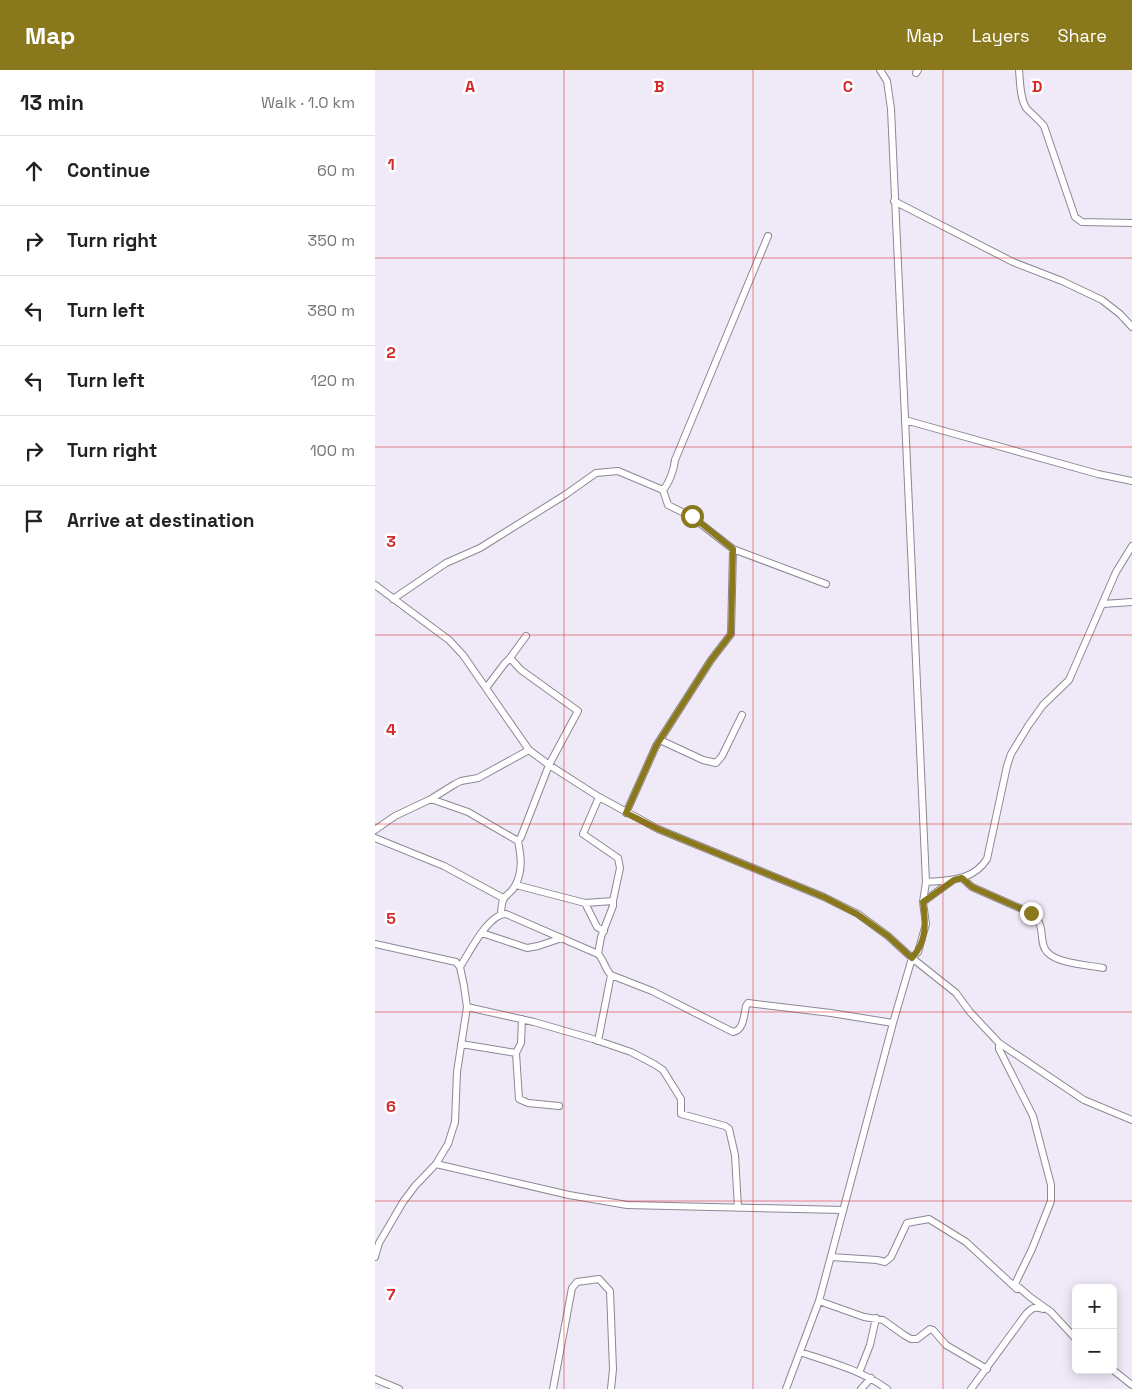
<!DOCTYPE html>
<meta charset="utf-8">
<style>
body{margin:0;font-family:"Space Grotesk",sans-serif;background:#f2f2f2;color:#222}
.controls{position:absolute;right:15px;bottom:15px;display:grid;overflow:hidden;border-radius:8px;box-shadow:0 2px 12px #0003}
.controls button{width:45px;height:45px;display:grid;place-items:center;padding:0;border:0;border-bottom:1px solid #e0e0e0;background:#fff;color:#222;font:25px sans-serif}
.stop{position:absolute;width:15px;height:15px;margin:-11px;border:4px solid #8a781d;border-radius:50%;background:#fff}
.stop.end{background:#8a781d;border-color:#fff;box-shadow:0 1px 5px #0008}
.list{margin:0;padding:0;list-style:none}
h2{display:flex;justify-content:space-between;align-items:center;height:65px;margin:0;padding:0 20px;font-size:21px}
h2 small{font-size:16px;font-weight:400;color:#767676}
.list li{display:grid;grid-template-columns:32px 1fr auto;gap:15px;align-items:center;box-sizing:border-box;height:70px;padding:0 20px;border-top:1px solid #e0e0e0}
.list b{display:block;font-size:19px;white-space:nowrap}
.list em{font-size:16px;font-style:normal;color:#767676}
.icon{flex:none;width:28px;height:28px;fill:none;stroke:currentColor;stroke-width:2;stroke-linecap:round;stroke-linejoin:round}
.map{position:relative;flex:none;width:757px;height:1319px;overflow:hidden}
header{display:flex;align-items:center;gap:30px;box-sizing:border-box;height:70px;padding:0 25px;background:#8a781d;color:#fff}
header strong{font-size:24px}
nav{display:flex;gap:28px;margin-inline-start:auto;font-size:18px}
main{display:flex}
aside{flex:1;background:#fff}
.map>svg:first-child{display:block}
.lines{fill:none;stroke-linecap:round;stroke-linejoin:round}
.minor-casing{stroke:#8d8795;stroke-width:8}
.minor{stroke:#fff;stroke-width:6}
.route{stroke:#8a781d;stroke-width:6}
.grid{fill:none;stroke:#d62828;stroke-width:1;stroke-opacity:0.55}
.grid-label{font-size:16px;text-anchor:middle;font-weight:bold;fill:#d62828;stroke:#fff;stroke-width:5;stroke-linejoin:round;paint-order:stroke}
</style>
<header>
<strong>Map</strong>
<nav><a>Map</a><a>Layers</a><a>Share</a></nav>
</header>
<main>
<aside>
<h2>13 min<small>Walk · 1.0 km</small></h2>
<ul class="list">
<li><svg class="icon" aria-label="ahead" viewBox="0 0 24 24"><path d="M12 20V5M6 11l6-6 6 6"/></svg><div><b>Continue</b></div><em>60 m</em></li>
<li><svg class="icon" aria-label="right" viewBox="0 0 24 24"><path d="M7 20v-9h11M14 6l5 5-5 5"/></svg><div><b>Turn right</b></div><em>350 m</em></li>
<li><svg class="icon" aria-label="left" viewBox="0 0 24 24"><path d="M17 20v-9H6M10 6l-5 5 5 5"/></svg><div><b>Turn left</b></div><em>380 m</em></li>
<li><svg class="icon" aria-label="left" viewBox="0 0 24 24"><path d="M17 20v-9H6M10 6l-5 5 5 5"/></svg><div><b>Turn left</b></div><em>120 m</em></li>
<li><svg class="icon" aria-label="right" viewBox="0 0 24 24"><path d="M7 20v-9h11M14 6l5 5-5 5"/></svg><div><b>Turn right</b></div><em>100 m</em></li>
<li><svg class="icon" aria-label="arrive" viewBox="0 0 24 24"><path d="M6 21V4h12l-3 4 3 4H6"/></svg><div><b>Arrive at destination</b></div></li>
</ul>
</aside>
<div class="map">
<svg width="757" height="1319" viewBox="0 0 757 1319">
<rect width="100%" height="100%" fill="#efe9f8"/>
<g class="lines">
<!-- minor casing -->
<g class="minor-casing">
<path id="minor" d="M644 0C645 10 645 31 652 39 658 45 663 49 669 56L700 147 707 152 757 153
M541 3 543 0
M519 131 638 192 687 211 727 230 745 244 757 257
M530 350 723 404 757 411
M288 420C294 413 299 400 300 390L393 166
M0 515 74 570 88 585 154 680 174 695 224 727 283 759 449 827 483 844 513 866 537 888 581 923 595 942 624 973 709 1030 757 1050
M18 529 71 493 105 478 190 425 221 403 243 401 288 420 293 435 317 447 358 479 451 514
M728 534 757 532
M111 618 130 593 135 588 151 566
M285 670 328 690 341 693 347 686 367 645
M56 729 93 742 143 771
M251 743 281 676 336 590 356 564 358 479
M0 760 20 746 56 729 80 714 86 711 103 708 154 680
M0 768 69 796 128 828
M587 808 597 817 656 843C673 857 662 870 672 882 683 894 713 895 728 898
M551 812C575 810 598 811 612 789L632 696 636 684 653 656 668 635 694 610 741 502 757 476
M141 815 210 833 238 831
M548 832 578 810
M210 833 222 857 229 861
M126 844C127 820 134 829 141 814 148 799 146 786 143 771L146 767 174 695 203 641 146 600 135 588
M107 863 152 878 163 876 187 868
M0 874 81 892 85 897 89 916 92 937 82 1002 80 1052 73 1074 61 1094 40 1116 28 1132 4 1173 0 1187
M223 884 226 867 238 836V831L245 798 243 788 208 764 224 727
M85 897C94 883 113 844 131 844L223 884C229 890 230 899 236 905L277 921 358 962C369 960 369 945 371 936L373 933 456 943 518 953
M92 937 159 952 218 969 256 982 279 994 288 1000 306 1029V1044L350 1056 354 1059 360 1085 363 1138
M147 949 146 973 141 983 144 1029 153 1033 184 1036
M223 971 236 905
M624 973V979L658 1046 676 1115V1131L657 1179 640 1214 655 1227 676 1242 701 1269
M86 974 141 983
M61 1094 194 1125 252 1135 468 1140
M456 1187 502 1190 510 1192 516 1187 532 1153 554 1149 591 1172 642 1219
M444 1231 489 1247 508 1250 529 1265 536 1269H542L555 1259 558 1260 571 1275 612 1299
M425 1282C455 1292 486 1300 512 1319
M738 1300 757 1315
M484 1303 495 1275 501 1248
M0 1309 24 1319
M178 1319 197 1218 202 1212 224 1209 235 1221 238 1299 236 1319
M411 1319 444 1231 518 953 537 888 543 882 551 854 548 832 551 812 516 39 512 11 505 0
M486 1319 496 1308
M596 1319 651 1244C657 1238 660 1236 668 1239"/>
</g>
<!-- minor -->
<use href="#minor" class="minor"/>
</g>
<g class="lines">
<!-- route -->
<path class="route" d="M317 446 358 479 356 564 336 590 281 676 251 743 283 759 449 827 482 844 513 866 537 888C552 871 551 853 548 832L579 810 587 808 597 817 656 843"/>
</g>
<!-- grid -->
<path class="grid" d="M189 0V1319M378 0V1319M568 0V1319M0 188H757M0 377H757M0 565H757M0 754H757M0 942H757M0 1131H757"/>
<g class="grid-label">
<text x="95" y="22">A</text>
<text x="284" y="22">B</text>
<text x="473" y="22">C</text>
<text x="662" y="22">D</text>
<text x="16" y="100">1</text>
<text x="16" y="288">2</text>
<text x="16" y="477">3</text>
<text x="16" y="665">4</text>
<text x="16" y="854">5</text>
<text x="16" y="1042">6</text>
<text x="16" y="1230">7</text>
</g>
</svg>
<div class="controls">
<button>+</button>
<button>−</button>
</div>
<div class="stop" style="left:317px;top:446px"></div>
<div class="stop end" style="left:656px;top:843px"></div>
</div>
</main>
